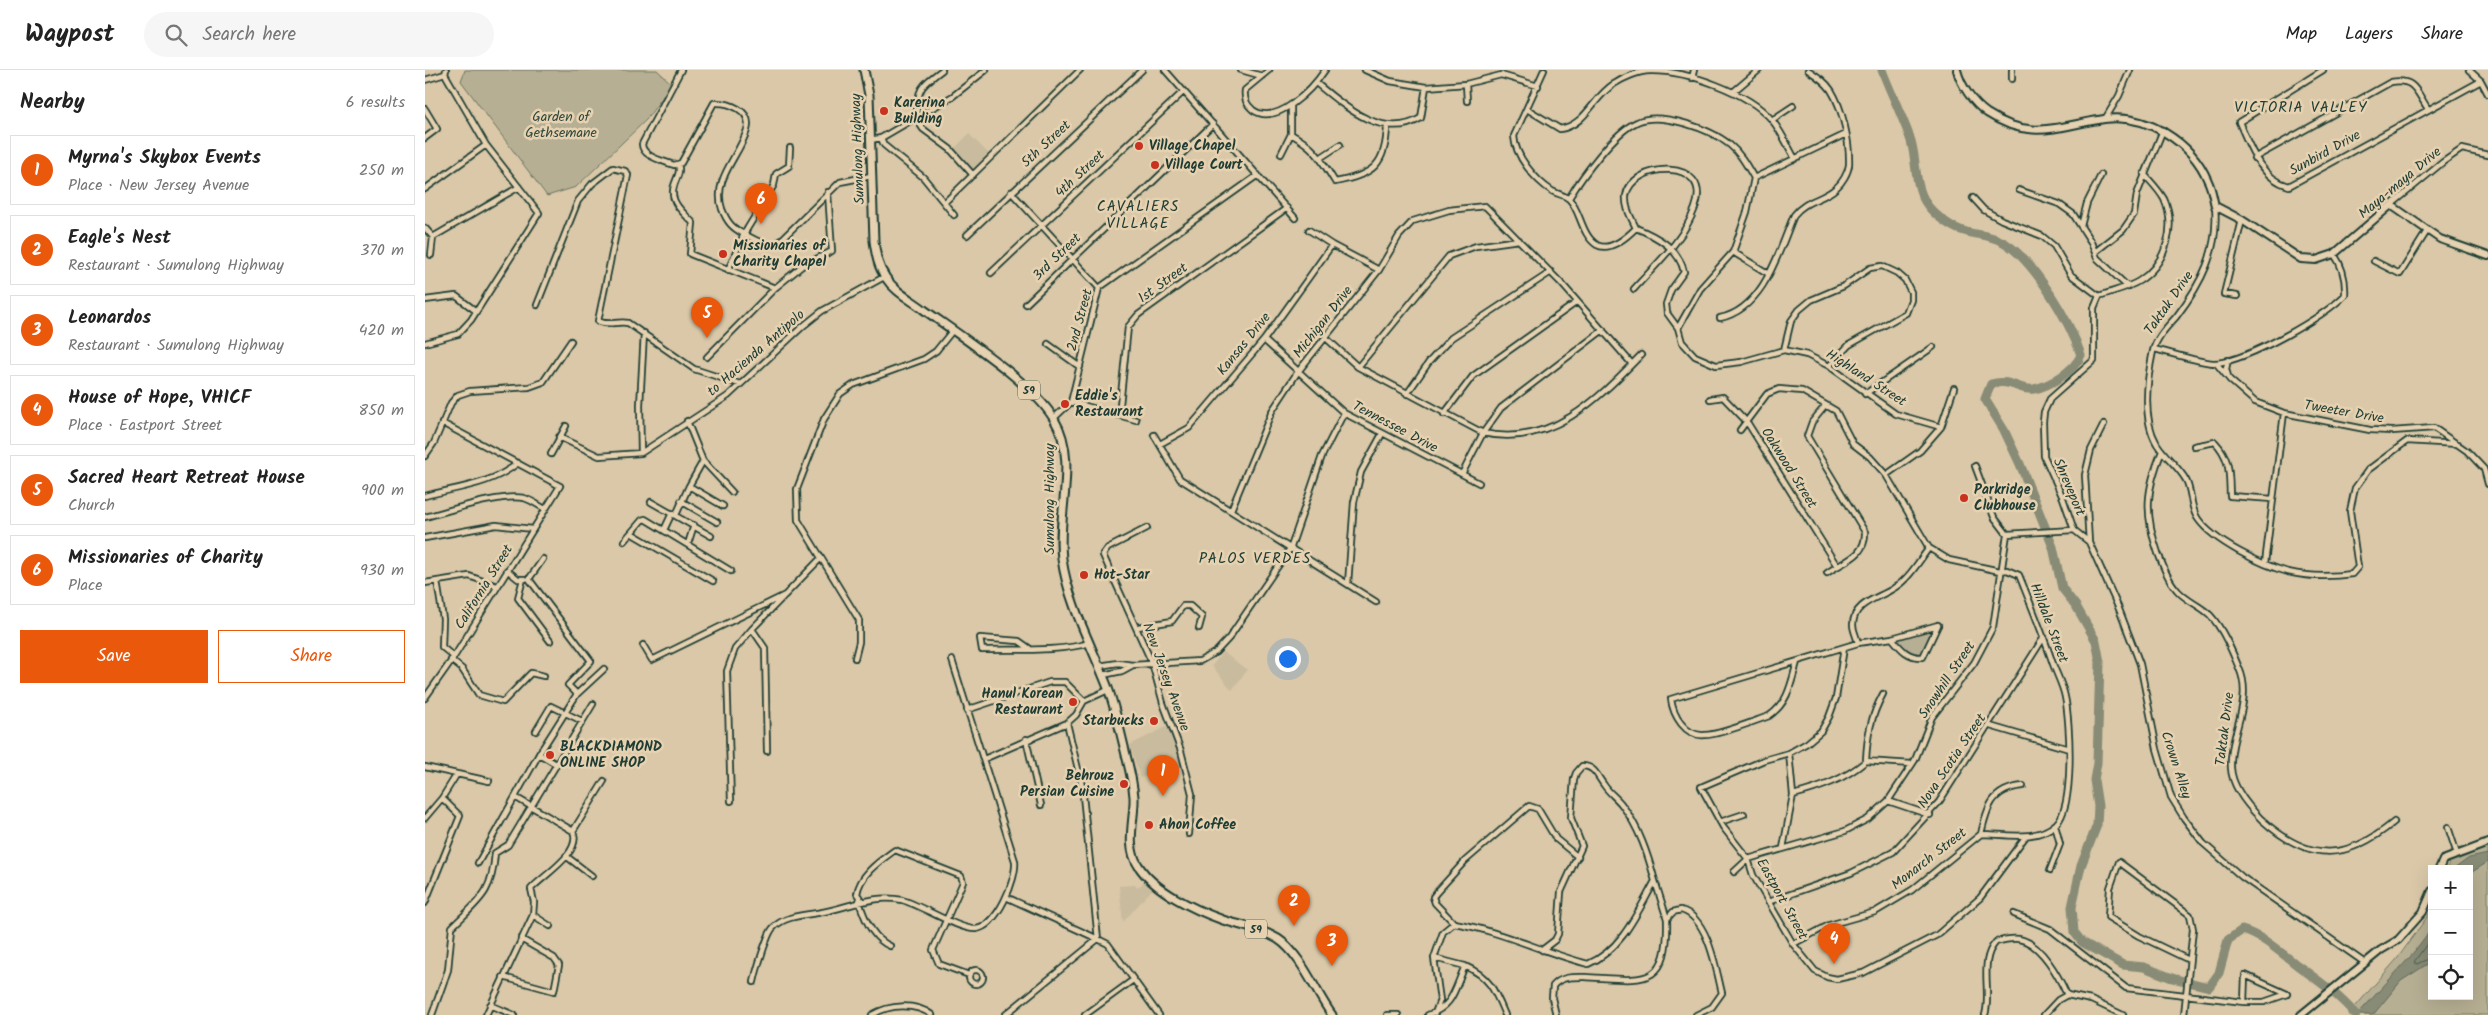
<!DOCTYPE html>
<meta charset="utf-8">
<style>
body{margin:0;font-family:Kalam,sans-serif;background:#f6f6f6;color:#222}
.controls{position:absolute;right:15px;bottom:15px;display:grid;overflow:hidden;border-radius:0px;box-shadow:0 5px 20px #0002}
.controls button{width:45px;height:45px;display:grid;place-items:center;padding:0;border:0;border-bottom:1px solid #e0e0e0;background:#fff;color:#222;font:25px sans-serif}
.you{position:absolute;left:862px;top:588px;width:18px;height:18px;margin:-12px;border:4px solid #fff;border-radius:50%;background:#1a73e8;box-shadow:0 0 0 8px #1a73e833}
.badge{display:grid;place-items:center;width:32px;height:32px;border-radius:50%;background:#ea580c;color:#fff;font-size:16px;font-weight:700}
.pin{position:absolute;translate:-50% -41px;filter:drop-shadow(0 1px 2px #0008)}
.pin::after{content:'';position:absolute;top:26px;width:18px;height:15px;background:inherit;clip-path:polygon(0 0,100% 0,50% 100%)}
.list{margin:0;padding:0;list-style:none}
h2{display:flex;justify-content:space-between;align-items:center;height:65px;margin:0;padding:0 20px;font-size:21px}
h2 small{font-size:16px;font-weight:400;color:#767676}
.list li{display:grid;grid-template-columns:32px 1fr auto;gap:15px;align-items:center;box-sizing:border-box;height:70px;margin:0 10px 10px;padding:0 10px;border:1px solid #e0e0e0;border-radius:0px}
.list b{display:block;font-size:19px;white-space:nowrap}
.list p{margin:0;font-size:16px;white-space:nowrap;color:#767676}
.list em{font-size:16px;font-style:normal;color:#767676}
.actions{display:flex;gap:10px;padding:15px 20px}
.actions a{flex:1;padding:11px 0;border:1px solid #ea580c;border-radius:0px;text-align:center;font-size:18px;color:#ea580c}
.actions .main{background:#ea580c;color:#fff}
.icon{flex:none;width:28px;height:28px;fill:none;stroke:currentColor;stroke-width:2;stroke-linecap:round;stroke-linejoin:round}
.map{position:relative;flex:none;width:2063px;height:945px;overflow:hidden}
header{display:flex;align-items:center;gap:30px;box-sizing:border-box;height:70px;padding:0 25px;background:#fff;border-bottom:1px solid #e0e0e0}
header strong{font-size:24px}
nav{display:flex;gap:28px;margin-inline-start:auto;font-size:18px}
.search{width:350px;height:45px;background:#f6f6f6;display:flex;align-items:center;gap:12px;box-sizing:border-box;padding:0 18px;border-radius:28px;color:#767676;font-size:19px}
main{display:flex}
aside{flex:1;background:#fff}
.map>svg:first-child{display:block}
.built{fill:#c9bb9d}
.green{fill:#b7af93;stroke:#6b7664}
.water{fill:#888b76;stroke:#5e6c5c}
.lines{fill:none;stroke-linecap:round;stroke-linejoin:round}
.shore{stroke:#495c4e;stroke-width:1}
.river{stroke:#888b76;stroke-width:9}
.street-casing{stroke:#1f3d34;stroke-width:8}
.secondary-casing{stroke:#1f3d34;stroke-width:10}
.primary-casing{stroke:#1f3d34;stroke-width:11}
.street{stroke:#e6d1b0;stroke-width:4.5}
.secondary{stroke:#e6d1b0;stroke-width:6}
.primary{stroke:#e6d1b0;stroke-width:7}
.poi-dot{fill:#c8321e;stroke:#e6d1b0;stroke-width:2}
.labels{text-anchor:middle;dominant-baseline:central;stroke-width:5;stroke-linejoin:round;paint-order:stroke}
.shield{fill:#e6d1b0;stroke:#5b6959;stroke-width:1}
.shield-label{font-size:12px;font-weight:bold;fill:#1f3d34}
.poi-label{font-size:14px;font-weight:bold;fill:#1f3d34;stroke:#e6d1b0;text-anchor:start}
.park-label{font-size:14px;fill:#2e483e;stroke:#e6d1b0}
.street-label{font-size:14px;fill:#1f3d34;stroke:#e6d1b0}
.neighbourhood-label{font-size:15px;letter-spacing:1px;fill:#1f3d34;stroke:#e6d1b0}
</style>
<header>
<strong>Waypost</strong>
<div class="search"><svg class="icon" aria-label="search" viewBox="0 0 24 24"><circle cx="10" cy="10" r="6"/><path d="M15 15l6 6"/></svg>Search here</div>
<nav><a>Map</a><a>Layers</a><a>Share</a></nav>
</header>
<main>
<aside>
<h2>Nearby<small>6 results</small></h2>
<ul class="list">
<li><span class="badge">1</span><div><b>Myrna's Skybox Events</b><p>Place · New Jersey Avenue</p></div><em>250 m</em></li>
<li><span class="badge">2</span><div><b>Eagle's Nest</b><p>Restaurant · Sumulong Highway</p></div><em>370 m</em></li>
<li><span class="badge">3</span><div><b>Leonardos</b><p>Restaurant · Sumulong Highway</p></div><em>420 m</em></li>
<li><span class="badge">4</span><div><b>House of Hope, VHICF</b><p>Place · Eastport Street</p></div><em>850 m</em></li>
<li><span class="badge">5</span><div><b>Sacred Heart Retreat House</b><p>Church</p></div><em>900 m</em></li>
<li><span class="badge">6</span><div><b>Missionaries of Charity</b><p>Place</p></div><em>930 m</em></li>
</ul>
<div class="actions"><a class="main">Save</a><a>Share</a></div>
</aside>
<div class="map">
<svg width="2063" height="945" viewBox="0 0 2063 945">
<rect width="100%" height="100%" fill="#dac8a8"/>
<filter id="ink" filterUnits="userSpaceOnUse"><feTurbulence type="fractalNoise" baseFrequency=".02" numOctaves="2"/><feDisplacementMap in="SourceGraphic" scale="10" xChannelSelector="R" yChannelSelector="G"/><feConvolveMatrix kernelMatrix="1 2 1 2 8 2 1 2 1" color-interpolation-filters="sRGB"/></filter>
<g filter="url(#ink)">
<!-- built -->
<path class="built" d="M544 64 564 84 549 100 528 80Z
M798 582 822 600 807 620 787 596Z
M745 655 759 697 715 708 705 675Z
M724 808 732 814 698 852 694 816 710 815 712 818Z"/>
<!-- green -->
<path class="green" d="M40 0H232L247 14 221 50 151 117 122 126 36 11Z
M1512 556 1498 587H1489L1467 568Z
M2063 777V945H1923L1972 889 2007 840V926H2044V799H2021L2025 792Z"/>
<!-- water -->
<path class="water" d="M2063 784V792L2044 804V799H2029L2044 788Z
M2007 858V889L2004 893 1976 911 1948 945H1932L1985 887Z"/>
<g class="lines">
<!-- shore -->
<path class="shore" d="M2007 867 1989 892 1992 894 2007 887"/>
<!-- river -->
<path class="river" d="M1457 0C1466 24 1478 47 1486 71 1492 92 1489 114 1501 133 1507 143 1523 155 1533 159 1549 166 1564 163 1580 173 1610 192 1645 252 1656 285 1650 300 1625 316 1609 319 1593 321 1587 308 1566 314L1560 329 1579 360 1595 394 1628 477 1637 518 1651 536 1671 571 1675 592 1672 693 1669 710 1673 736 1672 755 1656 796 1647 837 1649 862 1657 872 1698 895 1719 897 1747 908 1784 917 1794 903 1803 870 1817 860C1838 866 1855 882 1872 895 1894 911 1914 925 1931 945"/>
<!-- street casing -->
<g class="street-casing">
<path id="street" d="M256 0 217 74C217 87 239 91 249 95L256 93 289 33C303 32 328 40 322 60 314 87 287 109 297 139 302 152 307 158 319 164 329 169 341 177 352 174L415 112 446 106
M517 0C493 18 494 18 491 48L498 59 525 79 548 105
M740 0 870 148
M816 0 837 6
M844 0 820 20C819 29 821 34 828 40 852 57 888 18 900 0
M940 0 965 11 1001 17 1041 14 1076 5 1113 16
M1119 0 1089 66C1090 86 1110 110 1127 121 1132 124 1140 125 1144 129 1156 141 1156 165 1172 175 1185 182 1203 166 1211 158
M1587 0V9
M1898 0 1814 52C1825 77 1835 108 1864 116L2056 11
M2044 0 2056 11 2063 24
M1267 8 1269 0
M0 10 20 4
M891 13C920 37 959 71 996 48L1001 17
M1041 14 1042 31
M1308 22 1334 0
M0 39 12 59 0 68
M1102 39 1135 59C1161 55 1168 27 1189 14 1198 8 1214 1 1225 1 1261 0 1323 22 1347 50 1356 61 1363 76 1370 89
M1680 49 1694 26 1705 0
M1347 50 1368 36
M866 64C892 79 895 88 910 112 948 105 961 95 962 56
M456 68 459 75 498 107 529 145
M445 70 456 68 528 26 561 0
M856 84 866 64V35
M895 88 915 75
M1829 88 1966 12C1990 8 1991 21 2003 39
M253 94C257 105 248 111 248 122 247 134 260 144 268 153L265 184 350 218
M1329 108 1421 64
M0 119 61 75
M1594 120 1634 134 1648 144 1666 172 1672 188 1703 217
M586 122 674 218
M1144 128C1157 107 1189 62 1212 52 1235 41 1286 59 1305 75 1316 84 1322 96 1329 108L1322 142 1308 182 1275 219 1253 258
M1548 128 1559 140 1577 150 1617 166 1629 176 1646 205 1674 226
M519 133 655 0
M1966 135 2018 92 2037 79 2063 85
M1790 136C1794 180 1777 213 1751 247 1742 257 1731 268 1728 281 1722 309 1717 349 1732 374 1740 387 1753 396 1761 410 1767 421 1765 438 1773 449 1789 472 1837 495 1863 502 1884 507 1906 507 1927 504L1933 497 1925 441 1930 418 1943 400 1982 371 2033 374
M1656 156 1662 133 1676 105
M0 158 8 167 6 185
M1211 158C1231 166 1254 178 1259 202L1246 220 1241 234 1242 243 1253 258 1257 272 1270 286 1291 295 1316 292 1359 280 1382 285 1404 296 1471 344 1516 357
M884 160 907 175 954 200
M542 165 717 0
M8 167 94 117
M1308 182 1344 204
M1670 182 1698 160 1709 144 1712 124 1738 60
M1949 191 1975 204 2002 161
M303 200 319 164 349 115 351 104 364 96 365 78
M566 203 758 22
M1209 219C1232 193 1258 171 1270 138 1289 87 1206 91 1201 126 1200 138 1206 147 1211 158
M1674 226C1687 221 1703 218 1714 211 1741 194 1752 157 1739 129 1734 120 1726 112 1719 104
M1812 226 1799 224 1817 150
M0 230 31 226 51 241
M601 234 788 54
M112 235 153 131 167 114 188 98 200 101 203 105 173 251C180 256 194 251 203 253L269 299 315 314
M1295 248C1339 239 1354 181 1369 145 1380 130 1398 130 1411 118 1417 113 1423 103 1424 95 1425 73 1418 39 1406 20 1400 11 1392 6 1383 0
M901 268 933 297 1058 363C1126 378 1173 329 1216 285
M839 270 919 343 1054 413
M0 273 33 264 46 250 114 143 61 75 20 4 21 0
M623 274 655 297
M1729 279C1743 282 1779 294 1792 293 1825 289 1897 248 1920 225 1921 209 1918 197 1909 184
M1359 280 1366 251 1374 240 1386 230 1419 216 1445 198 1457 196 1472 203 1480 210 1486 222V230L1481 243 1424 275 1404 296
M282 287 350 218 377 196 407 181 403 122
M1791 293 1805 310 1830 332 1859 343 1945 360 1967 361 2009 358 2042 381 2059 399 2063 414
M933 297 1024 186 1051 176 1094 170
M1803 306 1801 299 1803 290
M982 324 1004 292 1026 268 1126 202
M1440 324 1508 277
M1285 329 1298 327 1322 352 1412 496
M646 332 674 218 833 105
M646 332 711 350
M1401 335 1387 352 1382 366 1440 462C1441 487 1420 490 1402 503
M1019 344 1048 306 1152 232
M694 345 703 257 713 245 862 138
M629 348 646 332
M262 351 278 391 307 422
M1315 360 1342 324 1354 319 1377 321 1411 341 1428 374 1445 387 1461 405 1504 478 1524 490 1575 501 1582 500 1594 505C1606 535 1618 564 1628 594 1632 605 1638 616 1640 627 1645 651 1650 737 1631 754 1612 772 1579 764 1556 764L1487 820 1450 842 1404 855 1368 874
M729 365 755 409 951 532
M134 367 174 386 216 383 303 326 377 257 397 241 459 207
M735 374 764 358 839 270 907 175
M1769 376 1790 372C1806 389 1804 404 1805 426L1848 429
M1737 381C1721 420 1719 443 1733 483 1738 496 1743 510 1752 520 1761 531 1775 535 1785 545 1798 559 1807 581 1814 598 1829 631 1804 664 1806 698 1807 717 1823 736 1836 749 1883 792 1921 792 1969 752
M216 383 215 335 219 263
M126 384 141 356
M0 386 9 373 26 333 33 325 45 321 104 317 118 312 146 271
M1550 396 1569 447 1582 464
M1037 404 1058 363 1076 338 1178 260
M1461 405 1495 381 1516 357 1529 318
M264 416 298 436
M0 426C33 417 66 415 93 393
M256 431 292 452
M226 432 286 466
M806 440 847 341 872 303 954 200 974 166 988 151 1024 140 1060 136 1137 214 1207 294
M251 445 264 416 278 391
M0 447C24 441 76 423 99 428 106 430 113 435 120 439
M722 458 683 478 678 485 727 593 738 633 756 681 767 724 764 764
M239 460 247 443
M1649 460 1638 428 1619 386 1618 352 1619 342 1625 329 1669 290V238L1674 226
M206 463 288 511
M1582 464 1649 460 1664 472 1694 539 1715 594 1732 679 1746 727 1759 748 1778 773 1817 807 1940 893
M0 468 71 455 108 459
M199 471 217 450 220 449 306 501
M1664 472 1660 405 1666 380 1679 354
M263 474 269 455
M118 489 104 509 166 591 143 615 152 624
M1840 493 1859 343
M82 500 93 509H100
M98 509 93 528 125 571
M12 511 18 549 17 577 29 587
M0 513 44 506 72 516
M923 514 929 432 936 402 957 364
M713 557 747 551 758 536H765L777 547 774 558
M327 559 340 578 342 681
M1467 568C1476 579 1483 588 1498 587L1513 555
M1433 573C1432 568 1428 560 1428 555 1428 532 1455 528 1469 518 1484 509 1494 491 1504 478
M218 575 227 590 360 525
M604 578 594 571 555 568 557 580C591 579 633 582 665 573
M1419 578 1411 628 1404 647 1396 661 1382 673 1364 683 1339 690 1276 717 1298 757 1323 789 1328 805 1368 874 1390 901 1402 907 1412 909 1438 903 1512 865 1555 828 1601 766
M430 588 434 572V550L373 450 372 419 399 349 415 324 428 315 499 289 511 281 528 260
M26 590 37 599 54 625 78 632 106 603 119 606
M1372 592C1366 614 1363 633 1344 646 1329 651 1295 665 1280 665 1260 667 1248 645 1246 629L1433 573 1467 568 1513 555
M674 596 693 593 708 595 775 591 791 582 804 568 866 477 897 386 919 343
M678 605 697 601 708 595
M0 628 29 587 135 416 17 353
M542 640 625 612H640L659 631
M642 653 657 716 673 869 683 874 734 945
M1565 656 1644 679
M111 661 126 636 157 651
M601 669 616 735
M114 684 152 624 179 599
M559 689 642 653 651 645 659 631 683 620
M1441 691C1442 666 1446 646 1458 624
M0 697 64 711
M1368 725C1395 718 1420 709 1441 691L1487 694
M306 731 302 601 310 579 327 559 395 489
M1463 731 1505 745
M0 748 17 728 32 704
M1295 752 1319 744
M2023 757 2032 784
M148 761 179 711
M1556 764C1562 737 1567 719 1598 716
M1358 778 1368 725 1364 683
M141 786 167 806
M53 793 114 684 131 694
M1625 800 1635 774 1630 755
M1309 802 1323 789 1420 761 1443 749 1463 731 1490 690 1507 647 1549 593 1568 557 1582 464
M1230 811 1242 849
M434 831C439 848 448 869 465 876
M437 831 432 824C435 804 455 791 470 780L536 806 538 812 508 880 514 894 544 905
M1343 832 1426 803 1468 782 1514 732 1619 567
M0 833 35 746 17 728
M1589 844 1625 859 1701 918 1819 932H1839L1862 924
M108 845 125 856
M1029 853 1010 833 1008 827 1011 823 1040 791 1104 736 1113 739 1131 769 1153 787
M1009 888 1040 896
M544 907a7 7 0 1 1 14 0a7 7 0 1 1-14 0Z
M78 907 129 921 134 895 129 888 96 869
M329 912C331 902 342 864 348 858 360 845 383 845 398 842 425 837 449 824 477 830 496 835 534 860 551 859 572 857 592 809 590 791L527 590
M1642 925 1666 930 1698 945
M1819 932 1820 905 1862 924
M65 935 89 945
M1010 943 1015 930 1009 888 1018 862 1029 853C1076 861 1117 882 1163 894 1197 880 1213 841 1230 811 1223 785 1214 757 1197 735 1192 728 1184 723 1179 715 1172 706 1170 696 1157 696L1151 703 1149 709 1146 748 1157 776 1136 822 1133 864 1130 870 1117 880
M7 945 23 900 27 857C55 829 67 824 70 783L83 775 168 634
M61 945 108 845 109 832 106 819C117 806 158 783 148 761L90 727
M447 945C465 934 490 933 507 945
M580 945 673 869 581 827
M660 945 708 910
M962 945H973
M1003 945C1029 936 1029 920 1040 896 1065 907 1070 921 1080 945
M1131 945 1127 928 1128 916C1136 906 1148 907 1160 907 1217 910 1244 920 1242 849L1248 842 1256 840C1283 847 1291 899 1297 923L1287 937 1271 945
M1560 945C1567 922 1553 891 1571 872 1578 870 1586 868 1594 869 1616 873 1634 907 1642 925
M1619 945 1633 930 1642 925
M1759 945 1768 859 1765 845 1694 792 1685 818 1683 847 1714 866 1764 890"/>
</g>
<!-- secondary casing -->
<g class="secondary-casing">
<path id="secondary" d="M1532 0C1536 16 1548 33 1562 43 1606 72 1632 56 1679 49 1721 43 1767 72 1783 111 1787 119 1788 128 1790 136L1817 150 1876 189 1891 190 1909 184 1966 135 2015 169 2063 186
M2014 799 2018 790 2063 773
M1876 945 1956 880 1973 870 1998 842 2007 821"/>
</g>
<!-- primary casing -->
<g class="primary-casing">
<path id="primary" d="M439 0 444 25 449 171C451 185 453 197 461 208 470 222 485 229 498 239 534 265 608 313 629 349 654 390 631 443 637 489 643 533 667 576 683 618 691 641 696 665 702 689 705 701 708 714 709 727 710 748 700 776 713 795 729 821 770 840 798 850 817 856 837 859 853 869 876 884 891 923 907 945"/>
</g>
<!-- street -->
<use href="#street" class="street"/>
<!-- secondary -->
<use href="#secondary" class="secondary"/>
<!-- primary -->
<use href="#primary" class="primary"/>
</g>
</g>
<!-- markers -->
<g class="poi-dot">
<circle cx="459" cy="41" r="5"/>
<circle cx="714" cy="76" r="5"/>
<circle cx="730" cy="95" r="5"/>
<circle cx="298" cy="184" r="5"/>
<circle cx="640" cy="334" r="5"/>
<circle cx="1539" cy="428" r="5"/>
<circle cx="659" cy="505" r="5"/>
<circle cx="648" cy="632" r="5"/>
<circle cx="729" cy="651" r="5"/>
<circle cx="125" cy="685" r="5"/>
<circle cx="699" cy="714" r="5"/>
<circle cx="724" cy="755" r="5"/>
</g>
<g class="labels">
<!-- shield labels -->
<g class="shield">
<rect x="593" y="310.5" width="22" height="19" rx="4"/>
<rect x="820" y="849.5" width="22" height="19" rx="4"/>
</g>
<g class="shield-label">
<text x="604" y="320">59</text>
<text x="831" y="859">59</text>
</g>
<!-- poi labels -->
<g class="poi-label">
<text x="469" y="33">Karerina<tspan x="469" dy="16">Building</tspan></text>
<text x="724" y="76">Village Chapel</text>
<text x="740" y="95">Village Court</text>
<text x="308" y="176">Missionaries of<tspan x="308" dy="16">Charity Chapel</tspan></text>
<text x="650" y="326">Eddie's<tspan x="650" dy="16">Restaurant</tspan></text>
<text x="1549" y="420">Parkridge<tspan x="1549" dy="16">Clubhouse</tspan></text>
<text x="669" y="505">Hot-Star</text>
<text x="638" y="624" text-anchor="end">Hanul Korean<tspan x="638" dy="16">Restaurant</tspan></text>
<text x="719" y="651" text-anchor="end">Starbucks</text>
<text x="135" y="677">BLACKDIAMOND<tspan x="135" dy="16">ONLINE SHOP</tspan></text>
<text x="689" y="706" text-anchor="end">Behrouz<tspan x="689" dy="16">Persian Cuisine</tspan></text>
<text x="734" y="755">Ahon Coffee</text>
</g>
<!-- park labels -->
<g class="park-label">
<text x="136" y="47">Garden of<tspan x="136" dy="16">Gethsemane</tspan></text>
</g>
<!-- street labels -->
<g class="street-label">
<text transform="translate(621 74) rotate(-43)">5th Street</text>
<text transform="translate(433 79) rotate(-92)">Sumulong Highway</text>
<text transform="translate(1900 83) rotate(-29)">Sunbird Drive</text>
<text transform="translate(655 104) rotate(-43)">4th Street</text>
<text transform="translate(1975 113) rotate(-40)">Maya-maya Drive</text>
<text transform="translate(632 187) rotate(-44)">3rd Street</text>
<text transform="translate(738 213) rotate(-36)">1st Street</text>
<text transform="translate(1744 233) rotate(-55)">Taktak Drive</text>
<text transform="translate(655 250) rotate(-75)">2nd Street</text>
<text transform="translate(898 252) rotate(-52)">Michigan Drive</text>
<text transform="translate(819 274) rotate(-51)">Kansas Drive</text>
<text transform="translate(331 283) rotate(-41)">to Hacienda Antipolo</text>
<text transform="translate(1441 308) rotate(33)">Highland Street</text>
<text transform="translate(1919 342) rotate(10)">Tweeter Drive</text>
<text transform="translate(970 357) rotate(28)">Tennessee Drive</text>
<text transform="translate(1364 398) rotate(58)">Oakwood Street</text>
<text transform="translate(1644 417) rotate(67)">Shreveport</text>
<text transform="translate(625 429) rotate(-90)">Sumulong Highway</text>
<text transform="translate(59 517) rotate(-58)">California Street</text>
<text transform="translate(1624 553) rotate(69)">Hilldale Street</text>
<text transform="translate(741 607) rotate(70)">New Jersey Avenue</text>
<text transform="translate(1522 610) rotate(-56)">Snowhill Street</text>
<text transform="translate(1800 659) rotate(-83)">Taktak Drive</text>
<text transform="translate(1527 691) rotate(-56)">Nova Scotia Street</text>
<text transform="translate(1751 695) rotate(72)">Crown Alley</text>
<text transform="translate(1504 789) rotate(-38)">Monarch Street</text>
<text transform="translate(1357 829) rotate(61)">Eastport Street</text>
</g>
<!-- neighbourhood labels -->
<g class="neighbourhood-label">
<text x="1876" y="38">VICTORIA VALLEY</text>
<text x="713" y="137">CAVALIERS<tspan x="713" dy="17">VILLAGE</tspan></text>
<text x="830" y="489">PALOS VERDES</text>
</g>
</g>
</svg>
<div class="controls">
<button>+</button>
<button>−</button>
<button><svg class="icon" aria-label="locate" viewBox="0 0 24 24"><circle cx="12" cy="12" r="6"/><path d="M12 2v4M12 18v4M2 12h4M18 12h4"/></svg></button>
</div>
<div class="you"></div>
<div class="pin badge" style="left:738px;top:726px">1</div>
<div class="pin badge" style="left:869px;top:856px">2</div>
<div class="pin badge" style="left:907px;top:896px">3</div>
<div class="pin badge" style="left:1409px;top:894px">4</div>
<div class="pin badge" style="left:282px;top:268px">5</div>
<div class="pin badge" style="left:336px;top:154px">6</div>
</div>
</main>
